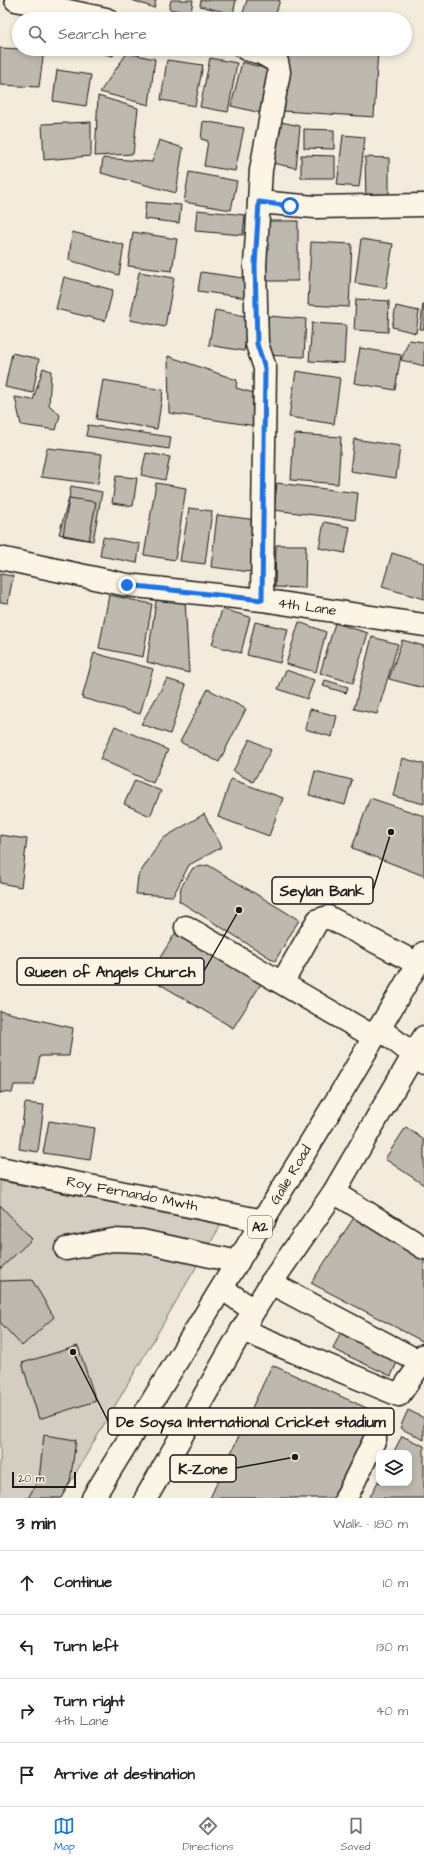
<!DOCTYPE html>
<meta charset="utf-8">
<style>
body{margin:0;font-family:"Architects Daughter",sans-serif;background:#f2f2f2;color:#202124}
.controls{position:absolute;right:12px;bottom:12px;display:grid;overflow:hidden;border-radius:8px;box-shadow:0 2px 6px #0003}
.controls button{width:36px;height:36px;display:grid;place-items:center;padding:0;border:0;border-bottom:1px solid #e0e0e0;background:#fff;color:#202124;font:20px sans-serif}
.scale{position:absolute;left:12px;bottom:10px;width:64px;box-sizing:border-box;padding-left:4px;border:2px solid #1c1c1c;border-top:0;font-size:11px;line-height:14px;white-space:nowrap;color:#1c1c1c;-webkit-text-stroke:3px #fcf5e5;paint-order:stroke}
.stop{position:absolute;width:12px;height:12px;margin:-9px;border:3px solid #1a73e8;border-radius:50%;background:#fff}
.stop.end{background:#1a73e8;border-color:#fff;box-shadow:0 1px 4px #0008}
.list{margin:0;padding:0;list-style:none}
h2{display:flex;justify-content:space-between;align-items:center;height:52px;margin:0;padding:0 16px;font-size:17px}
h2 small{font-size:13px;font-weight:400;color:#757577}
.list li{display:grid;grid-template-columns:26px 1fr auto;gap:12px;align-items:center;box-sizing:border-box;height:64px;padding:0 16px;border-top:1px solid #e0e0e0}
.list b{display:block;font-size:15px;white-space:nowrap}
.list p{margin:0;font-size:13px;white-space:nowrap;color:#757577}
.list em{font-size:13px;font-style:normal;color:#757577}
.icon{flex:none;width:22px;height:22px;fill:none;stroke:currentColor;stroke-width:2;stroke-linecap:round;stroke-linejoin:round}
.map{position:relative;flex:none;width:424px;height:1498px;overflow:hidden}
.search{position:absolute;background:#fff;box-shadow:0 2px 6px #0003;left:12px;right:12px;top:12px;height:44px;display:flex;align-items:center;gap:10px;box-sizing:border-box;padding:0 14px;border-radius:22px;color:#757577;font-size:15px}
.sheet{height:308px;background:#fff}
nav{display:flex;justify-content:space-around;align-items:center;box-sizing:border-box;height:56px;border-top:1px solid #e0e0e0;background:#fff;font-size:11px;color:#757577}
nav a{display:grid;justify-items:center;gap:2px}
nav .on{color:#1a73e8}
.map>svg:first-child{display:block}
.green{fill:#d3cec1;stroke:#78756e}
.building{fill:#beb9ae;stroke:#1c1c1c}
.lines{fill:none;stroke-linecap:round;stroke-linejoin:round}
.minor-casing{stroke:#1c1c1c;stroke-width:25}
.highway-casing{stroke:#1c1c1c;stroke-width:25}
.minor{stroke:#fcf5e5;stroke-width:22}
.highway{stroke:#fcf5e5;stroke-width:22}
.route{stroke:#1a73e8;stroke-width:5}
.labels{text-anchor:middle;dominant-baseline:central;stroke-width:3.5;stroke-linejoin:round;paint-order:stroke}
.shield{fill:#fcf5e5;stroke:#5f5d58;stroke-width:1}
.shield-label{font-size:13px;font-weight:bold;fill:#1c1c1c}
.street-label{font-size:14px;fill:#1c1c1c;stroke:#fcf5e5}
.leader{fill:none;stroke:#1c1c1c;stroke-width:1.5}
.callout-dot{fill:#1c1c1c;stroke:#fcf5e5;stroke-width:1.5}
.callout{fill:#fcf5e5;stroke:#1c1c1c;stroke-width:1.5}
.callout-label{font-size:15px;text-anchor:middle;font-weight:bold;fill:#1c1c1c}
</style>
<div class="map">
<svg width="424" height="1498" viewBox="0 0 424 1498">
<rect width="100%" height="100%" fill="#f3ecdd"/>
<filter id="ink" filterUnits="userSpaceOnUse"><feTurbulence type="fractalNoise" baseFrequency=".025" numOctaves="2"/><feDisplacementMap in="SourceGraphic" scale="8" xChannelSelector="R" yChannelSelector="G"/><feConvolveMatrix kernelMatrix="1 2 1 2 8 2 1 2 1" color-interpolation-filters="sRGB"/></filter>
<g filter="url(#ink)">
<!-- green -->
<path class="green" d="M0 1181 222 1223 61 1498H0Z"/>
<!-- building -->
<path class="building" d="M132 0H156L154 8Z
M171 0H193L191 13 169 9Z
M201 0H236L233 14 200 6Z
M247 0H280L274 19H241Z
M0 48 44 50 39 87 0 85Z
M85 49H115L113 56Z
M288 49H378L374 117 283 111Z
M127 53 155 59 149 105 100 92Z
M210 58 237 63 228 112 200 107Z
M167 60 203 65 195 106 161 100Z
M242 62 272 70 261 113 231 106Z
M57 70 91 75 86 106 53 101Z
M98 96 138 108 133 154 95 156Z
M203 121 244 128 235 171 204 166 208 141 201 139Z
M91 122V156L44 160 42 124Z
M281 122 300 126 296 168 272 163Z
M304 129 334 130V149L304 148Z
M343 135 365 137 359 187 337 185Z
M159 140 183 148 176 193 101 173 103 158 152 162Z
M301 155 335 156V178H301Z
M365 157 389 158V202H366Z
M189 172 237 181 231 210 184 202Z
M146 202 181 205 179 223 144 219Z
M197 210 245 215 243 235 195 231Z
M264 221H298V281H264Z
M72 232 124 245 119 275 69 260Z
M133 232 177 239 172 271 128 266Z
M361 239 393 244 386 288 355 283Z
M311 242 352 244 349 307 308 305Z
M139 272 174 278 165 327 130 320Z
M201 272 250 279 247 298 198 291Z
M64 277 113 290 105 321 56 309Z
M356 299 389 301 388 332 354 330Z
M423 304H424V329H420Z
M396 306 419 311 416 333 392 327Z
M215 310 250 317 244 351 209 345Z
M268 316 306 319 304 357 266 355Z
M312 323 346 325 344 363 309 361Z
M409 340 424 342V366L401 360Z
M360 348 401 355 395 390 354 383Z
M12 353 39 359 33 393 5 387Z
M168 356 237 380 236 388 261 395 256 426 169 413Z
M43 368 51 371 49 405 60 415 56 430 21 425 15 397 33 400Z
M296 371 340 378 334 424 289 417Z
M103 380 163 390 157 429 96 419Z
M88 425 171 437 169 449 86 436Z
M294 434 341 437 338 484 291 480Z
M354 439 400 446 396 478 350 471Z
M47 448 102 454 98 484 41 477Z
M146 453 170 457 165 480 141 475Z
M116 476 137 478 133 506 112 503Z
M156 483 186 488 175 560 144 555Z
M277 483 358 493 355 520 274 510Z
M71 486 102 492 93 541 63 536Z
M69 498 96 502 89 540 59 534Z
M189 508 212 511 205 564 180 561Z
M217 515 257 520 251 572 211 567Z
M324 522 350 527 345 553 319 548Z
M103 537 140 544 137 563 100 556Z
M276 545H306L305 588 275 587Z
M392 553 424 563V599L382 587Z
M0 574 13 576 8 603 0 602Z
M109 595 152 604 143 657 99 648Z
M157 595 185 599 189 673 147 662Z
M222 609 250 617 241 653 212 645Z
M255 622 288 629 280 663 247 655Z
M299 622 326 632 316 672 286 664Z
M335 623 368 633 353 683 320 673Z
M372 637 398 644 377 714 354 709Z
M402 640 424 646V688L389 679Z
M94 653 153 669 140 714 82 698Z
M286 670 314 680 307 699 278 689Z
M167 679 186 685 170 734 141 724Z
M325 680 348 687 346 693 323 686Z
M208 689 246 709 219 762 180 742Z
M310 709 337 716 332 737 305 729Z
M115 726 168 750 153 783 100 759Z
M250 739 271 750 253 782 233 771Z
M402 758 424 764V804L393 796Z
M315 771 352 780 345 805 309 795Z
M231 779 283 798 269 836 218 817Z
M135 780 161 791 150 816 124 804Z
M370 798 424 816V876L352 848Z
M204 814 222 847 189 865 173 896 136 894 138 876 162 839Z
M0 835 27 839 21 887 0 883Z
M208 865 299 920 275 961 179 901 181 887 193 868Z
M176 932 261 984 233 1028 148 977Z
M0 1011 73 1028 69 1056H40L34 1085H14L12 1093 1 1092 0 1094Z
M25 1103 44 1105 38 1152 19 1149Z
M49 1121 95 1128 90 1160 43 1153Z
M406 1127 424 1140V1185L385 1159Z
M0 1205 32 1239 0 1269Z
M357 1213 424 1259V1342L311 1283Z
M32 1280 54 1317 22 1346 0 1322V1281Z
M341 1331 399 1358 391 1376 333 1349Z
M78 1346 96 1401 39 1419 22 1363Z
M272 1365 382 1415 341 1498H210Z
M408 1410 424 1418V1440L400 1428Z
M44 1435 76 1440 70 1482 61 1498H28L39 1479Z
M402 1436 424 1446V1498H369L379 1480V1483H409V1453H393Z"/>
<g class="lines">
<!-- minor casing -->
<g class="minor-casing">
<path id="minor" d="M16 0 106 19
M246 49 261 53 277 62 279 72 261 170 255 265 257 344 265 368 262 600
M259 202 315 207 424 205
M0 558 127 585 262 600 424 625
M186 927 374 1037
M282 983 318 920 328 917 418 964
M379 1028 424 1063
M0 1168 264 1221
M334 1192 424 1248
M66 1249 112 1240 142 1241 238 1262
M271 1283 416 1360 424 1355
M242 1330 399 1395 424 1359
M346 1498 375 1439"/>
</g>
<!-- highway casing -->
<g class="highway-casing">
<path id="highway" d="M222 1288 253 1310
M93 1498 341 1093 424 953
M146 1498 242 1330 271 1283 334 1192 424 1037"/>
</g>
<!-- minor -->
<use href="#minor" class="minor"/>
<!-- highway -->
<use href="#highway" class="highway"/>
</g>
</g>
<g class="lines" filter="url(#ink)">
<!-- route -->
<path class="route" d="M127 585 262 600 265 368 257 344 255 265 259 202 290 206"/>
</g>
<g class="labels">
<!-- shield labels -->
<rect class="shield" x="248" y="1216" width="24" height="22" rx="3"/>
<g class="shield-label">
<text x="260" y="1227">A2</text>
</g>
<!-- street labels -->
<g class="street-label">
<text transform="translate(307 607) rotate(8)">4th Lane</text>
<text transform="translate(291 1175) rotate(-59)">Galle Road</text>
<text transform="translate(132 1194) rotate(11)">Roy Fernando Mwth</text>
</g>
</g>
<!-- callouts -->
<path class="leader" d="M391 832L373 890M239 910L204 971M73 1352L108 1421M295 1457L236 1468"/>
<g class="callout-dot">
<circle cx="391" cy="832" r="4"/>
<circle cx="239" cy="910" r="4"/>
<circle cx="73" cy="1352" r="4"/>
<circle cx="295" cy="1457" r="4"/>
</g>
<g class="callout">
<rect x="272" y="877" width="101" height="27" rx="4"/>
<rect x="17" y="958" width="187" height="27" rx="4"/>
<rect x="108" y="1408" width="286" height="27" rx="4"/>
<rect x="170" y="1455" width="66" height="27" rx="4"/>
</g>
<g class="callout-label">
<text x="322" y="896">Seylan Bank</text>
<text x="110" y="977">Queen of Angels Church</text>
<text x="251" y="1427">De Soysa International Cricket stadium</text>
<text x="203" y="1474">K-Zone</text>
</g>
</svg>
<div class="controls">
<button><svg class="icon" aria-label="layers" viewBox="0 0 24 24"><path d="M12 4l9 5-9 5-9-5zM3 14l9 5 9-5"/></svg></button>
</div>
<div class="scale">20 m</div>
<div class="stop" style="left:290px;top:206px"></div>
<div class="stop end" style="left:127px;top:585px"></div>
<div class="search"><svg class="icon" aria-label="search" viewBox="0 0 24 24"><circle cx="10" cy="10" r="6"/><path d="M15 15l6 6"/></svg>Search here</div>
</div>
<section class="sheet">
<h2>3 min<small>Walk · 180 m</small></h2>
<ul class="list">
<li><svg class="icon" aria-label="ahead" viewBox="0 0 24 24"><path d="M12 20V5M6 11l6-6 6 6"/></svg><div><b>Continue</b></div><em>10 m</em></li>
<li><svg class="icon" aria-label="left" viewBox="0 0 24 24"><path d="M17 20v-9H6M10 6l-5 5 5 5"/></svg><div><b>Turn left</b></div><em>130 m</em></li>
<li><svg class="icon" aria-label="right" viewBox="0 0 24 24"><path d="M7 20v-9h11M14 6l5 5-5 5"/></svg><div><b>Turn right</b><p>4th Lane</p></div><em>40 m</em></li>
<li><svg class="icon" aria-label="arrive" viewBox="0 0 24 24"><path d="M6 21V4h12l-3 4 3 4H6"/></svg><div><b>Arrive at destination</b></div></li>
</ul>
</section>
<nav>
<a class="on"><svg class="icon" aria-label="map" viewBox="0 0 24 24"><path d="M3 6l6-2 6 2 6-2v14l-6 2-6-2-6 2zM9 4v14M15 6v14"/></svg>Map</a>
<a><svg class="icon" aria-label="directions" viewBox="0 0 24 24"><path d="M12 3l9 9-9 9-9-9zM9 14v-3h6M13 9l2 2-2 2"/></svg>Directions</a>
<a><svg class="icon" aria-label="saved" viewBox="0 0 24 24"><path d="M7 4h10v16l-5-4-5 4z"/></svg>Saved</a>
</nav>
